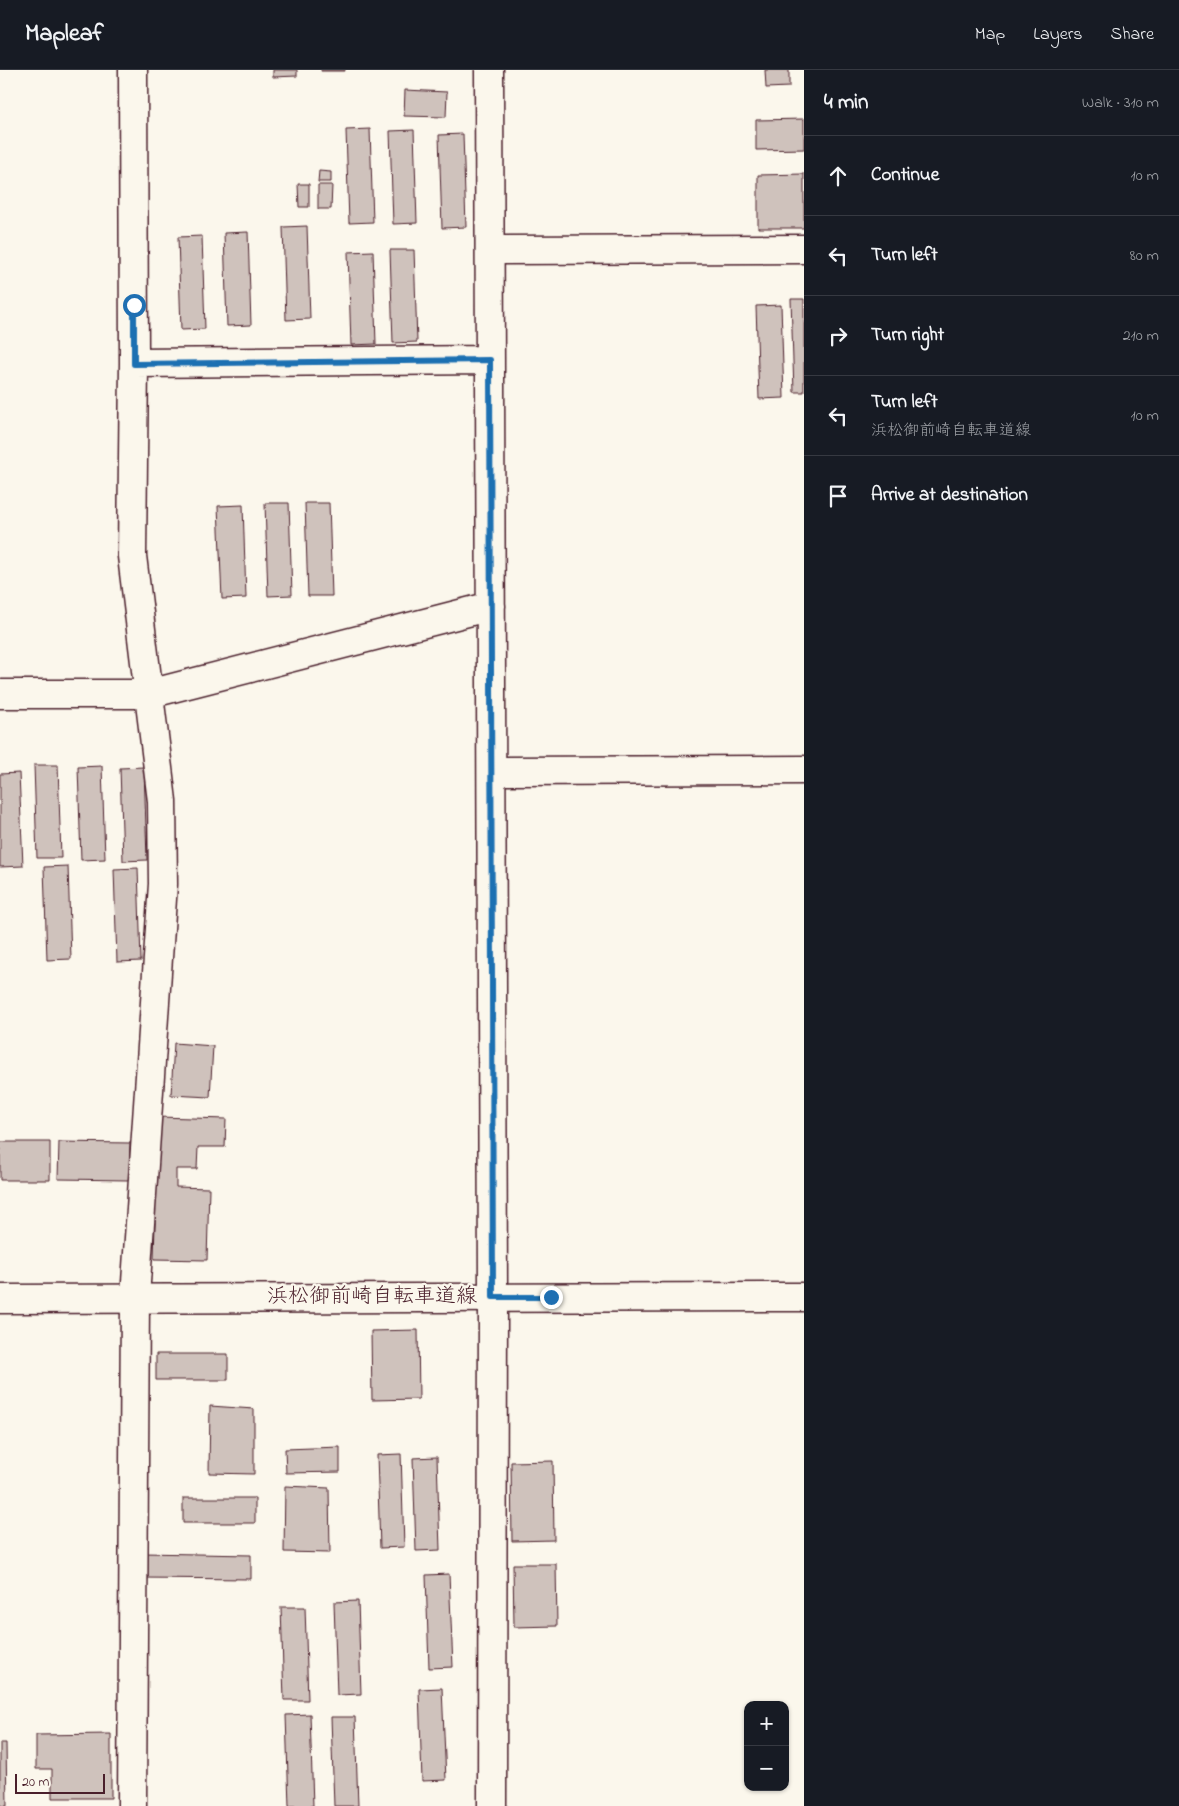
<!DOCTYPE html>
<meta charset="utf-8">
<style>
body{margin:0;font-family:"Indie Flower","Klee One",sans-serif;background:#20242c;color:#f1f3f6}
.controls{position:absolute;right:15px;bottom:15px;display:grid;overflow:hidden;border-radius:10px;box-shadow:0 1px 4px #0004}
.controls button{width:45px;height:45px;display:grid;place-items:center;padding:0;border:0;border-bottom:1px solid #363941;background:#171b24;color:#f1f3f6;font:25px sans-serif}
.scale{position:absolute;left:15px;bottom:12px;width:90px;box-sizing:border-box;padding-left:5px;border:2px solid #4a1f2b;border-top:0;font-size:14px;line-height:18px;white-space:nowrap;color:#4a1f2b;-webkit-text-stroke:4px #fbf7ec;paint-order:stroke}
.stop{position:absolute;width:15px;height:15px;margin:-11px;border:4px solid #1f6fb2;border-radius:50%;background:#fff}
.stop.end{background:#1f6fb2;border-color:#fff;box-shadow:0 1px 5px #0008}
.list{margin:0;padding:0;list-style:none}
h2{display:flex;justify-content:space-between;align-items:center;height:65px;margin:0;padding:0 20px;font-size:21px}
h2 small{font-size:16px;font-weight:400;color:#9ea1a6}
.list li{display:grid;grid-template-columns:32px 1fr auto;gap:15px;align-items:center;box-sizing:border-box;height:80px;padding:0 20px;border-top:1px solid #363941}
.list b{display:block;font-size:19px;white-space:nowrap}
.list p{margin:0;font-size:16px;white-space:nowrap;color:#9ea1a6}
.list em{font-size:16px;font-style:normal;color:#9ea1a6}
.icon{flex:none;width:28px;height:28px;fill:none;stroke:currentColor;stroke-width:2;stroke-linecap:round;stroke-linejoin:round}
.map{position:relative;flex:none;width:804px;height:1736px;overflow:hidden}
header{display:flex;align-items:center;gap:30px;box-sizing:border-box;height:70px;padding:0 25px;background:#171b24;border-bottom:1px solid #363941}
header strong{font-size:24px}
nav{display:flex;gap:28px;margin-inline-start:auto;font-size:18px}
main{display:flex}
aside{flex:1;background:#171b24}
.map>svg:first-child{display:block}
.building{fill:#cfc2bc;stroke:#4a1f2b}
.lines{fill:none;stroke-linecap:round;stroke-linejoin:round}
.street-casing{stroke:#4a1f2b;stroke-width:31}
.secondary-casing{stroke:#4a1f2b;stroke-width:31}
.street{stroke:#fbf7ec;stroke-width:28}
.secondary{stroke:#fbf7ec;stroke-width:28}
.route{stroke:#1f6fb2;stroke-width:6}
.labels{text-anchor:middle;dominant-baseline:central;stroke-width:4.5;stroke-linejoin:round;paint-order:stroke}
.street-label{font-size:21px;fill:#4a1f2b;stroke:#fbf7ec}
</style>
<header>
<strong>Mapleaf</strong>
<nav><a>Map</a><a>Layers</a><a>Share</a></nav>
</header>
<main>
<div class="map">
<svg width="804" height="1736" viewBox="0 0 804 1736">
<rect width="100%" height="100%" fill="#fbf7ec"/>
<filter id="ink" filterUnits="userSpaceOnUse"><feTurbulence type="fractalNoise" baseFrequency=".02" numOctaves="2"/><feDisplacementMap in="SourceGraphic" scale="10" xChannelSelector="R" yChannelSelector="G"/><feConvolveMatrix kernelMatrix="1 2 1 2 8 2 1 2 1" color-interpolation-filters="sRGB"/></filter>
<g filter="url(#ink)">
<!-- building -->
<path class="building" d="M273 0H297V6L273 7Z
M321 0H345V1H321Z
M765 0H789V17L766 18Z
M405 20 447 22 446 47 404 46Z
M804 49V79L756 80V50Z
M370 59 373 152 349 153 346 60Z
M414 60 417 153 393 154 390 61Z
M463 64 466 157 442 158 439 65Z
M319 101 331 102V112H318Z
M804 104V158H758V105Z
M298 114H309V137H299Z
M318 115H332L331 139H318Z
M307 156 310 249 286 250 283 157Z
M248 162 251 255 227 256 224 163Z
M202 166 205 259 181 260 178 167Z
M390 180H414L417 272 393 273Z
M373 181 376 274 351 275 348 182Z
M791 229H804V322H794Z
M781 235 784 328 759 329 756 236Z
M265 433H289L292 525 268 526Z
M305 433H329L332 526H308Z
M243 435 246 528 222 529 218 436Z
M34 695H58L61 788H37Z
M102 696 105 789 81 790 78 697Z
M144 697 147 790 123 791 120 698Z
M19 703 23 796 0 797V704Z
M68 796 71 889 47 890 44 797Z
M138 798 141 891 117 892 114 799Z
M174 973 213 976 210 1027 171 1025Z
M158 1047 226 1049 225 1077H198L197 1099H176V1117L209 1118 207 1190 154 1189Z
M0 1072H50V1110H0Z
M59 1072 130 1073 129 1110 58 1109Z
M418 1260 419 1329 372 1330 371 1261Z
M156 1284H228V1310H156Z
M210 1336 254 1339V1404L209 1403Z
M340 1377V1402L286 1403 285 1379Z
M401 1384 404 1477 380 1478 377 1385Z
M437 1387 440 1480 416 1481 413 1388Z
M553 1391 554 1470 512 1471 511 1392Z
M285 1416 329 1418 330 1483 284 1482Z
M183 1428H255V1453H183Z
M143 1483 251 1485V1509L142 1508Z
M513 1494H556L557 1556 514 1557Z
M449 1504 453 1597 429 1598 426 1505Z
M358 1531 361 1624 337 1625 334 1532Z
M281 1537H305L308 1630H284Z
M442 1618 446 1710 422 1711 419 1619Z
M310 1644 313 1736H289L286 1645Z
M331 1647H355L358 1736H334Z
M111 1664V1728H52V1699H36V1665Z
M0 1673H6L7 1736H0Z"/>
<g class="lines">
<!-- street casing -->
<g class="street-casing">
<path id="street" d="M489 0 493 1227 492 1736
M490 180 804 179
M134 293 490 290
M0 624H149L491 536
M492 701 804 700
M132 1736 135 1227 163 814 162 731 132 486 134 293 133 0"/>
</g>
<!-- secondary casing -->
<g class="secondary-casing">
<path id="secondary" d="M0 1229 804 1227"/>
</g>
<!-- street -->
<use href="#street" class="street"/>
<!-- secondary -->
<use href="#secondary" class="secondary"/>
</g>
</g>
<g class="lines" filter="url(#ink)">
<!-- route -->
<path class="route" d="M134 235V294L490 290 493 1227H551"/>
</g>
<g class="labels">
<!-- street labels -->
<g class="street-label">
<text x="372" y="1227">浜松御前崎自転車道線</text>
</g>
</g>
</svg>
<div class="controls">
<button>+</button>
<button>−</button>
</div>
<div class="scale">20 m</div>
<div class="stop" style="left:134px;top:235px"></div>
<div class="stop end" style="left:551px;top:1227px"></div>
</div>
<aside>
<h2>4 min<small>Walk · 310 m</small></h2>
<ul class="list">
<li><svg class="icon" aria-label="ahead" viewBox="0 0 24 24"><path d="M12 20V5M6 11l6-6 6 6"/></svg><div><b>Continue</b></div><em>10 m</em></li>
<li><svg class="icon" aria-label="left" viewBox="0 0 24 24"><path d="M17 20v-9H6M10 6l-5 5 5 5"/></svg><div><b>Turn left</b></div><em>80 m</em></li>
<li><svg class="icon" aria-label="right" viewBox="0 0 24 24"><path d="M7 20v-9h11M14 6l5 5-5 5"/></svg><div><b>Turn right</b></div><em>210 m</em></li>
<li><svg class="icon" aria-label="left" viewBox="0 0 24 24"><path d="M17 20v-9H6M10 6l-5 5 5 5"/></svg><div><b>Turn left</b><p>浜松御前崎自転車道線</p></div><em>10 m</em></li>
<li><svg class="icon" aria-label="arrive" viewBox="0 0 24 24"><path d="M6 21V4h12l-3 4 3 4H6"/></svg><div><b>Arrive at destination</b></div></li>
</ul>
</aside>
</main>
